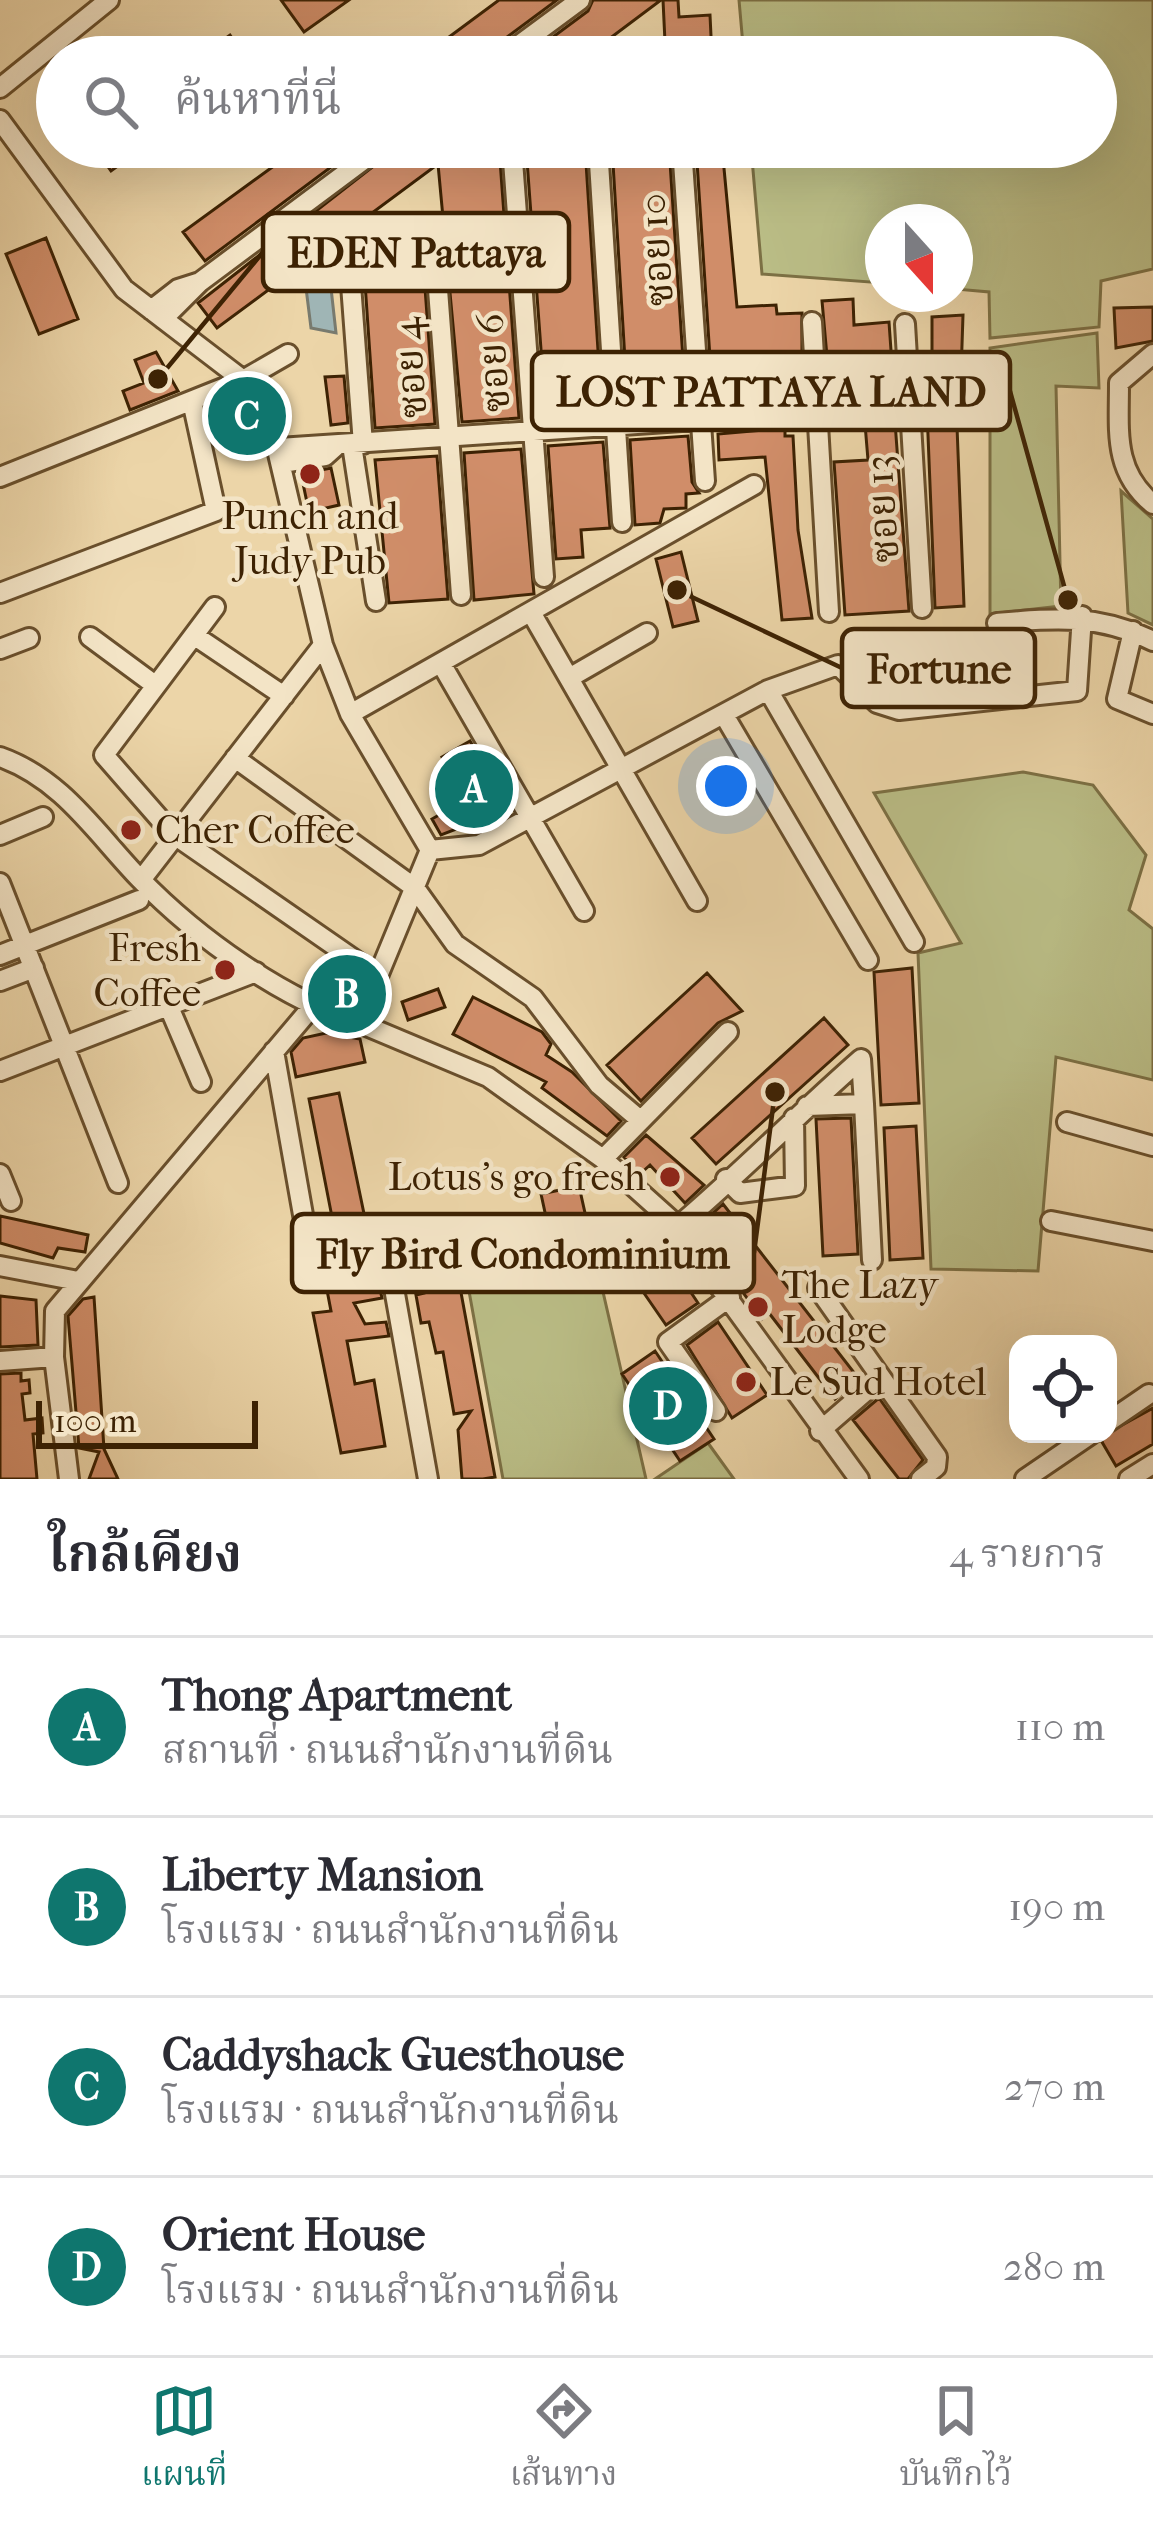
<!DOCTYPE html>
<html lang="th">
<meta charset="utf-8">
<style>
body{margin:0;font-family:"IM FELL French Canon","Noto Serif Thai",serif;background:#f7f7f7;color:#2b2b33}
.controls{position:absolute;right:36px;bottom:36px;display:grid;overflow:hidden;border-radius:24px;box-shadow:0 12px 48px #0002}
.controls button{width:108px;height:108px;display:grid;place-items:center;padding:0;border:0;border-bottom:3px solid #e1e1e2;background:#fff;color:#2b2b33;font:60px sans-serif}
.compass{position:absolute;left:865px;top:204px;width:108px;height:108px;border-radius:50%;background:#fff;box-shadow:0 12px 48px #0002;rotate:159deg}
.scale{position:absolute;left:36px;bottom:30px;width:222px;box-sizing:border-box;padding-left:12px;border:6px solid #3d2203;border-top:0;font-size:33px;line-height:42px;white-space:nowrap;color:#3d2203;-webkit-text-stroke:9px #f3e4c6;paint-order:stroke}
.you{position:absolute;left:726px;top:786px;width:42px;height:42px;margin:-30px;border:9px solid #fff;border-radius:50%;background:#1a73e8;box-shadow:0 0 0 18px #1a73e833}
.badge{display:grid;place-items:center;width:78px;height:78px;border-radius:50%;background:#0f766e;color:#fff;font-size:39px;font-weight:700}
.pin{position:absolute;translate:-50% -50%;border:6px solid #fff;box-shadow:0 3px 12px #0006}
.list{margin:0;padding:0;list-style:none}
h2{display:flex;justify-content:space-between;align-items:center;height:156px;margin:0;padding:0 48px;font-size:51px}
h2 small{font-size:39px;font-weight:400;color:#7c7c81}
.list li{display:grid;grid-template-columns:78px 1fr auto;gap:36px;align-items:center;box-sizing:border-box;height:180px;padding:0 48px;border-top:3px solid #e1e1e2}
.list b{display:block;font-size:45px;white-space:nowrap}
.list p{margin:0;font-size:39px;white-space:nowrap;color:#7c7c81}
.list em{font-size:39px;font-style:normal;color:#7c7c81}
.icon{flex:none;width:66px;height:66px;fill:none;stroke:currentColor;stroke-width:2;stroke-linecap:round;stroke-linejoin:round}
.map{position:relative;flex:none;width:1153px;height:1479px;overflow:hidden}
.search{position:absolute;background:#fff;box-shadow:0 12px 48px #0002;left:36px;right:36px;top:36px;height:132px;display:flex;align-items:center;gap:30px;box-sizing:border-box;padding:0 42px;border-radius:66px;color:#7c7c81;font-size:45px}
.sheet{height:876px;background:#fff}
nav{display:flex;justify-content:space-around;align-items:center;box-sizing:border-box;height:168px;border-top:3px solid #e1e1e2;background:#fff;font-size:33px;color:#7c7c81}
nav a{display:grid;justify-items:center;gap:6px}
nav .on{color:#0f766e}
.map>svg:first-child{display:block}
.green{fill:#babd86;stroke:#7c7044;stroke-width:3}
.water{fill:#9fb5b5;stroke:#787a6e;stroke-width:3}
.building{fill:#d08d69;stroke:#3d2203;stroke-width:3}
.lines{fill:none;stroke-linecap:round;stroke-linejoin:round}
.minor-casing{stroke:#694f2c;stroke-width:24}
.minor{stroke:#f3e4c6;stroke-width:18}
.poi-dot{fill:#8f2418;stroke:#f3e4c6;stroke-width:4.5}
.labels{text-anchor:middle;dominant-baseline:central;stroke-width:9;stroke-linejoin:round;paint-order:stroke}
.street-label{font-size:39px;fill:#3d2203;stroke:#f3e4c6}
.poi-label{font-size:39px;fill:#3d2203;stroke:#f3e4c6;text-anchor:start}
.leader{fill:none;stroke:#3d2203;stroke-width:4.5}
.callout-dot{fill:#3d2203;stroke:#f3e4c6;stroke-width:4.5}
.callout{fill:#f3e4c6;stroke:#3d2203;stroke-width:4.5}
.callout-label{font-size:42px;text-anchor:middle;font-weight:bold;fill:#3d2203}
</style>
<div class="map">
<svg width="1153" height="1479" viewBox="0 0 1153 1479">
<rect width="100%" height="100%" fill="#ecd5a8"/>
<filter id="stains"><feTurbulence type="fractalNoise" baseFrequency=".00167" numOctaves="4"/><feColorMatrix values="0 0 0 0 .2 0 0 0 0 .09 0 0 0 0 .02 0 0 0 .5 -.17"/></filter>
<radialGradient id="worn" r=".72"><stop offset=".6" stop-color="#630" stop-opacity="0"/><stop offset="1" stop-color="#630" stop-opacity=".3"/></radialGradient>
<!-- green -->
<path class="green" d="M739 0H1153V269L1101 281 1099 327 990 338 989 292 955 289V222H883V283L762 274 751 147H1096V57H744Z
M1097 333 1099 388 1056 386 1061 606 990 614V348Z
M1121 491 1153 519V625L1128 613Z
M1023 772 1093 785 1146 855 1129 910 1153 929V1080L1056 1057 1038 1271 931 1269 918 953 961 943 874 793Z
M589 1231 646 1479H503L465 1269Z
M708 1443 734 1479H655Z"/>
<!-- water -->
<path class="water" d="M306 288H331L336 333 311 328Z"/>
<!-- building -->
<path class="building" d="M281 0H349L304 32Z
M499 0H557L495 46 490 57H422Z
M593 0H661L585 57H526L588 11Z
M663 0H678L679 17 710 15 712 57H689L687 44 677 39 665 44 662 57H637L636 44 665 42Z
M230 35 245 57H199Z
M94 147H144L111 171Z
M300 147H358L205 261 183 232Z
M398 147H499L519 418 462 422 438 164 217 328 198 303Z
M526 147H585L602 413 546 417Z
M612 147H669L686 405 628 409Z
M696 147H722L737 307 776 305 777 314 802 313V381L781 383 782 395 713 403Z
M420 220 435 424 375 428 365 283 397 281 395 222Z
M46 238 78 319 39 334 6 254Z
M853 299 854 325 889 322 893 379 830 390 822 301Z
M1153 307V341L1116 348 1114 308Z
M963 315 961 375H955L964 606 935 608 926 386 932 385V317Z
M156 352 178 391 130 410 123 391 144 383 135 360Z
M344 376 348 423 331 425 325 377Z
M895 422 909 611 845 615 834 462 868 460 865 424Z
M785 428V436H793L798 530 812 618 782 620 765 457 719 460 718 434Z
M688 436 692 482 699 493 686 494V508L664 509 660 523 635 525 630 440Z
M603 442 610 528 581 530 583 557 556 559 548 446Z
M521 449 534 594 474 600 464 453Z
M437 456 448 599 389 603 375 460Z
M331 468 339 505 309 512 301 474Z
M681 552 698 621 673 627 656 559Z
M470 741 482 761 476 764 503 814 480 826 477 821 441 835 432 819 465 800 442 757Z
M912 968 919 1103 881 1105 874 972Z
M344 969 362 982 355 1007 327 991Z
M707 973 742 1011 718 1023 641 1101 607 1065Z
M438 989 445 1007 408 1020 402 1002Z
M473 997 542 1032 551 1044 546 1055 572 1072 621 1121 607 1136 542 1088 546 1082 453 1034Z
M824 1018 848 1045 716 1164 692 1138Z
M326 1033 360 1039 365 1062 296 1077 291 1052 303 1038Z
M339 1093 368 1233 321 1241 318 1220 332 1217 309 1099Z
M851 1118 858 1254 823 1256 816 1119Z
M916 1126 923 1258 890 1260 884 1128Z
M646 1135 704 1185 685 1203 650 1165 640 1174 624 1157Z
M579 1186 589 1231 551 1240 541 1194Z
M723 1204 859 1379 835 1399 769 1313 762 1319 697 1228Z
M0 1216 88 1235 85 1252 58 1248 53 1258 0 1243Z
M448 1222 495 1477 483 1479H462L458 1430 471 1411 454 1414 443 1352 436 1353 429 1322 421 1323 416 1295 424 1293 415 1229Z
M670 1261 698 1303 666 1325 637 1283Z
M374 1265 382 1298 354 1303 365 1324 386 1322 389 1336 347 1341 355 1384 374 1380 385 1446 341 1453 313 1313 331 1311 326 1285Z
M0 1296 36 1300 38 1345 0 1347Z
M94 1297 104 1449 118 1479H89L99 1452 79 1448 68 1316 83 1299Z
M718 1322 767 1395 732 1418 687 1345Z
M655 1351 714 1439 680 1461 622 1374Z
M21 1373V1381L29 1380 30 1393 22 1394 25 1420 42 1418 43 1433 33 1434 37 1479H0V1374Z
M879 1398 923 1460 908 1479H899L853 1420Z
M1153 1408V1444L1116 1466 1102 1442 1104 1435Z"/>
<g class="lines">
<!-- minor casing -->
<g class="minor-casing">
<path id="minor" d="M676 52V57
M503 57 580 0
M0 88 109 0
M0 120 124 289 243 380 267 407 323 645 350 714 430 850 378 976 364 1025 488 1077 603 1159 671 1220 859 1479
M512 147 544 577
M598 147 622 522
M682 147 705 481
M433 223 461 595
M348 245 363 444
M151 310 178 289 200 282 381 147
M163 319 200 282
M812 322 829 612
M905 324 922 608
M1153 354 1119 383C1119 432 1113 471 1153 504
M352 445 376 601
M279 448 907 406
M282 463 325 456 335 447
M0 477 243 380 288 354
M0 593 216 511 192 401
M215 607 104 755 173 834 378 976
M532 614 697 901
M997 623C1056 618 1099 614 1153 641
M1133 631 1117 699 1153 714
M195 636 284 696
M90 637 155 685
M0 649 29 638
M442 665 584 911
M569 678 647 633
M768 690 914 942
M350 714 754 485
M724 715 868 960
M0 757C62 779 95 832 139 878 198 939 284 1000 364 1025
M235 758 415 888 455 944 533 998 599 1085 639 1119
M0 835 43 817
M430 850 479 845 768 690 838 665 877 703 899 710 1077 691 1082 616
M141 880 323 645
M0 883 118 1183
M0 955 139 900
M0 981 34 968
M169 1007 201 1082
M274 1051 311 1260 387 1249 428 1479
M0 1071 256 972
M864 1104 872 1260
M1067 1122 1153 1146
M603 1159 728 1032
M0 1174 11 1201
M726 1179 740 1193 795 1186 794 1118
M1051 1221 1153 1241
M677 1227C740 1174 798 1114 861 1059L864 1104 807 1106
M0 1266 78 1281
M818 1288 937 1457 936 1467 921 1479
M0 1361 54 1357
M716 1411 668 1342 730 1297
M1108 1422 1149 1394
M820 1431 881 1378
M69 1479 54 1357 55 1311 311 1008
M1025 1479 1091 1434
M1129 1479 1153 1464"/>
</g>
<!-- minor -->
<use href="#minor" class="minor"/>
</g>
<!-- markers -->
<g class="poi-dot">
<circle cx="310" cy="474" r="12"/>
<circle cx="131" cy="830" r="12"/>
<circle cx="225" cy="970" r="12"/>
<circle cx="670" cy="1177" r="12"/>
<circle cx="758" cy="1307" r="12"/>
<circle cx="746" cy="1382" r="12"/>
</g>
<g class="labels">
<!-- street labels -->
<g class="street-label">
<text transform="translate(656 250) rotate(-94)">ซอย 10</text>
<text transform="translate(493 363) rotate(-94)">ซอย 6</text>
<text transform="translate(410 368) rotate(-94)">ซอย 4</text>
<text transform="translate(882 509) rotate(-94)">ซอย 13</text>
</g>
<!-- poi labels -->
<g class="poi-label">
<text x="310" y="516" text-anchor="middle">Punch and<tspan x="310" dy="45">Judy Pub</tspan></text>
<text x="155" y="830">Cher Coffee</text>
<text x="201" y="948" text-anchor="end">Fresh<tspan x="201" dy="45">Coffee</tspan></text>
<text x="646" y="1177" text-anchor="end">Lotus's go fresh</text>
<text x="782" y="1285">The Lazy<tspan x="782" dy="45">Lodge</tspan></text>
<text x="770" y="1382">Le Sud Hotel</text>
</g>
</g>
<!-- callouts -->
<path class="leader" d="M158 379L263 252M1068 600L1010 391M677 590L842 668M775 1092L754 1253"/>
<g class="callout-dot">
<circle cx="158" cy="379" r="12"/>
<circle cx="1068" cy="600" r="12"/>
<circle cx="677" cy="590" r="12"/>
<circle cx="775" cy="1092" r="12"/>
</g>
<g class="callout">
<rect x="263" y="213" width="306" height="78" rx="12"/>
<rect x="532" y="352" width="478" height="78" rx="12"/>
<rect x="842" y="629" width="193" height="78" rx="12"/>
<rect x="292" y="1214" width="462" height="78" rx="12"/>
</g>
<g class="callout-label">
<text x="416" y="267">EDEN Pattaya</text>
<text x="771" y="406">LOST PATTAYA LAND</text>
<text x="939" y="683">Fortune</text>
<text x="523" y="1268">Fly Bird Condominium</text>
</g>
<rect width="100%" height="100%" filter="url(#stains)"/>
<rect width="100%" height="100%" fill="url(#worn)"/>
</svg>
<div class="controls">
<button><svg class="icon" aria-label="locate" viewBox="0 0 24 24"><circle cx="12" cy="12" r="6"/><path d="M12 2v4M12 18v4M2 12h4M18 12h4"/></svg></button>
</div>
<svg class="compass" viewBox="-18 -18 36 36"><path d="M0-13l5 13h-10z" fill="#e53935"/><path d="M0 13l5-13h-10z" fill="#7c7c81"/></svg>
<div class="scale">100 m</div>
<div class="you"></div>
<div class="pin badge" style="left:474px;top:789px">A</div>
<div class="pin badge" style="left:347px;top:994px">B</div>
<div class="pin badge" style="left:247px;top:416px">C</div>
<div class="pin badge" style="left:668px;top:1406px">D</div>
<div class="search"><svg class="icon" aria-label="search" viewBox="0 0 24 24"><circle cx="10" cy="10" r="6"/><path d="M15 15l6 6"/></svg>ค้นหาที่นี่</div>
</div>
<section class="sheet">
<h2>ใกล้เคียง<small>4 รายการ</small></h2>
<ul class="list">
<li><span class="badge">A</span><div><b>Thong Apartment</b><p>สถานที่ · ถนนสำนักงานที่ดิน</p></div><em>110 m</em></li>
<li><span class="badge">B</span><div><b>Liberty Mansion</b><p>โรงแรม · ถนนสำนักงานที่ดิน</p></div><em>190 m</em></li>
<li><span class="badge">C</span><div><b>Caddyshack Guesthouse</b><p>โรงแรม · ถนนสำนักงานที่ดิน</p></div><em>270 m</em></li>
<li><span class="badge">D</span><div><b>Orient House</b><p>โรงแรม · ถนนสำนักงานที่ดิน</p></div><em>280 m</em></li>
</ul>
</section>
<nav>
<a class="on"><svg class="icon" aria-label="map" viewBox="0 0 24 24"><path d="M3 6l6-2 6 2 6-2v14l-6 2-6-2-6 2zM9 4v14M15 6v14"/></svg>แผนที่</a>
<a><svg class="icon" aria-label="directions" viewBox="0 0 24 24"><path d="M12 3l9 9-9 9-9-9zM9 14v-3h6M13 9l2 2-2 2"/></svg>เส้นทาง</a>
<a><svg class="icon" aria-label="saved" viewBox="0 0 24 24"><path d="M7 4h10v16l-5-4-5 4z"/></svg>บันทึกไว้</a>
</nav>
